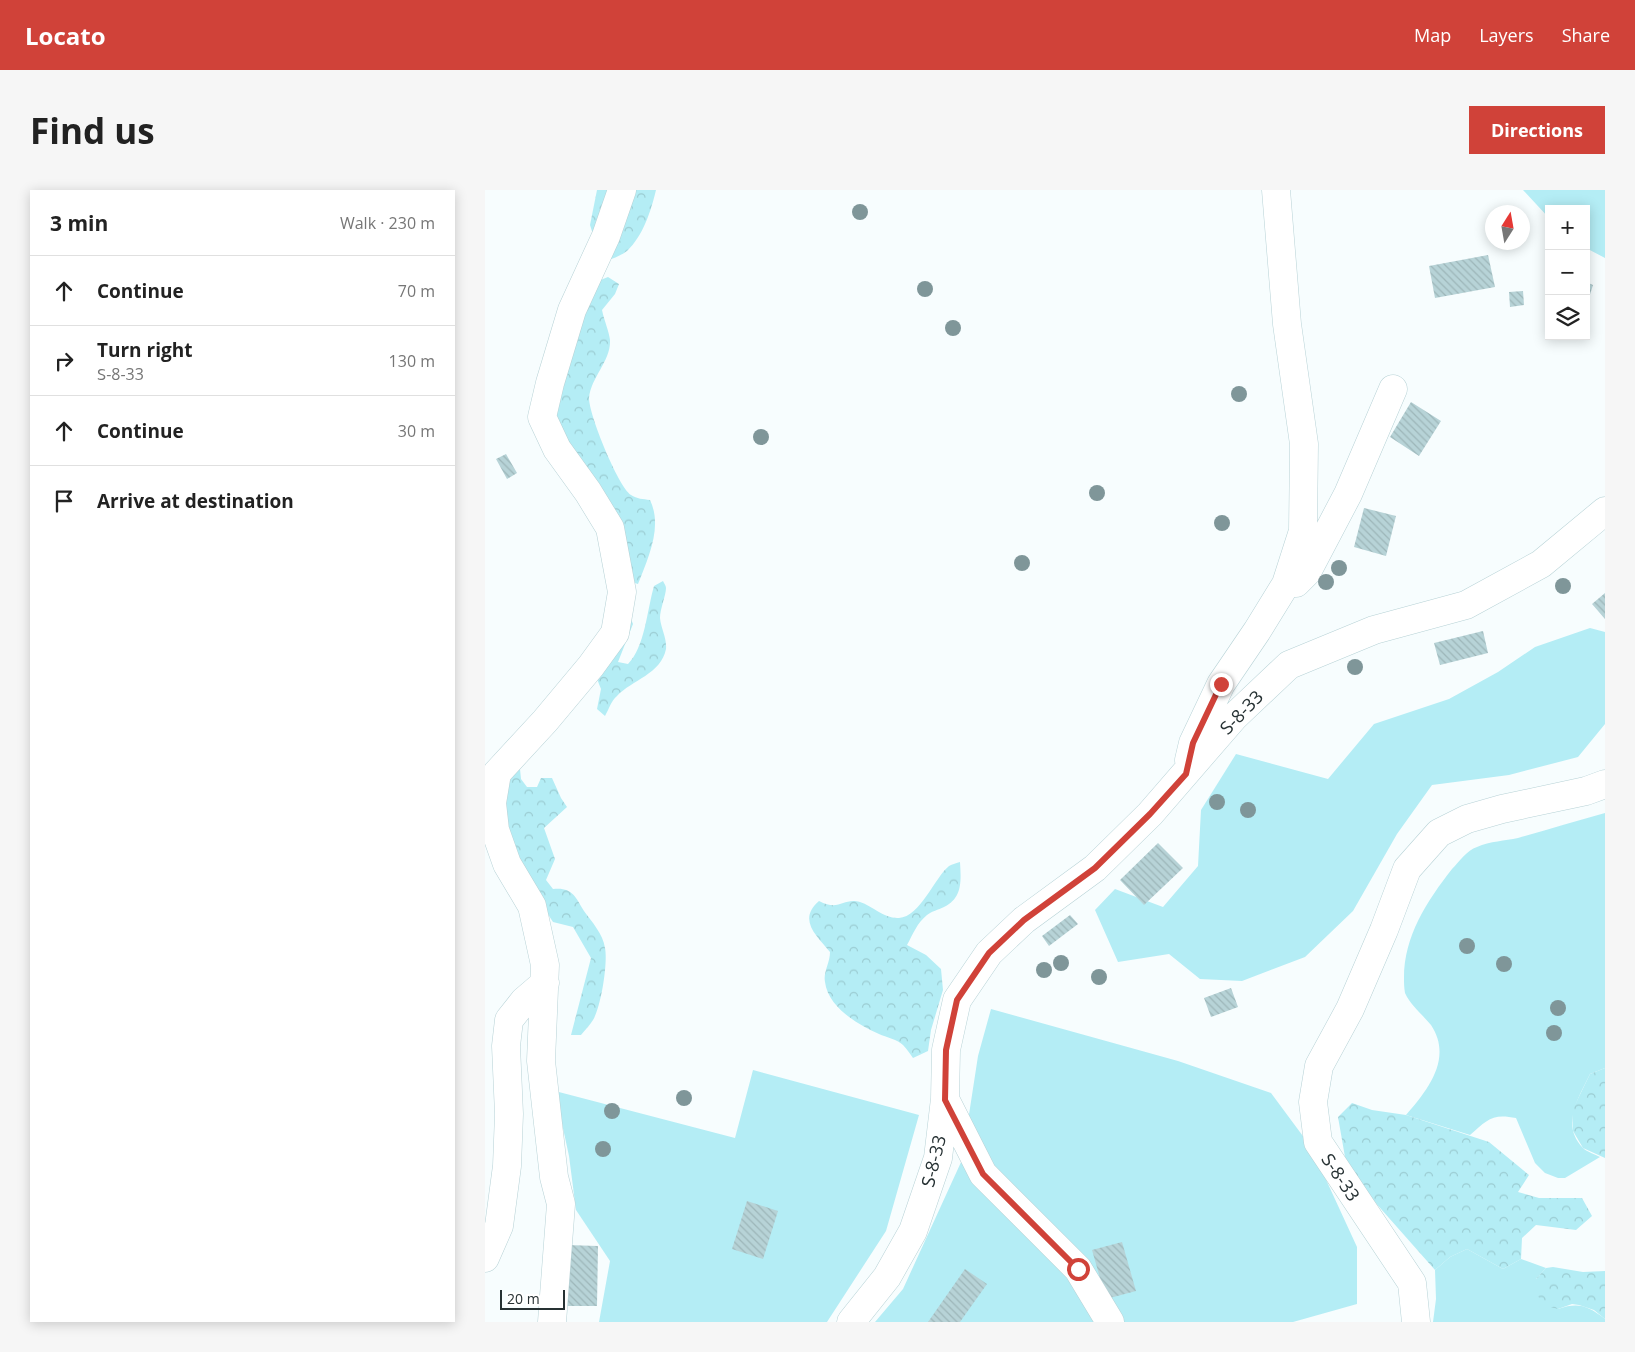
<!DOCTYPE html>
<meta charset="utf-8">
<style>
body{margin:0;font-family:"Open Sans","Noto Sans Armenian",sans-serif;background:#f6f6f6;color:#222}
.controls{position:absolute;right:15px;top:15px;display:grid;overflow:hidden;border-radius:0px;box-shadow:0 2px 12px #0003}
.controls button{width:45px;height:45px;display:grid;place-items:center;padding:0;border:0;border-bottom:1px solid #e0e0e0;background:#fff;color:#222;font:25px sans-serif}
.compass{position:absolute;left:1000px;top:15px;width:45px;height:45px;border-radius:50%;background:#fff;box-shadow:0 2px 12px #0003;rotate:11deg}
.scale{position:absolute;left:15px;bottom:12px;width:65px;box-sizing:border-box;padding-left:5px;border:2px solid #263133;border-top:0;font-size:14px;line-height:18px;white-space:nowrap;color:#263133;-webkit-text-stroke:4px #fff;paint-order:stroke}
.stop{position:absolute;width:15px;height:15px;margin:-11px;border:4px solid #d04239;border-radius:50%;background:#fff}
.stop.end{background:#d04239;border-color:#fff;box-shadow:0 1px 5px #0008}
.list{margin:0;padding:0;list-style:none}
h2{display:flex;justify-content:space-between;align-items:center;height:65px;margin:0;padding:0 20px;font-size:21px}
h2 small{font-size:16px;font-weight:400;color:#767676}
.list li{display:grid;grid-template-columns:32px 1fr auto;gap:15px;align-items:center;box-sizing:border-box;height:70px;padding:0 20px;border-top:1px solid #e0e0e0}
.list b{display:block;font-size:19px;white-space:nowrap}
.list p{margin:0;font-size:16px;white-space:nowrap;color:#767676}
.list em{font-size:16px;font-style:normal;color:#767676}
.icon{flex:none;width:28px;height:28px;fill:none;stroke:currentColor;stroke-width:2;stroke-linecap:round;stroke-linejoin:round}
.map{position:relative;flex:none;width:1120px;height:1132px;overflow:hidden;border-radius:0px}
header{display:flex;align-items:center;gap:30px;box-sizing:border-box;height:70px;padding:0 25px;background:#d04239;color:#fff}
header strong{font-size:24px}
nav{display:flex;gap:28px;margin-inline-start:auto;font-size:18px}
.intro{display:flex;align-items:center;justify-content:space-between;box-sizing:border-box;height:120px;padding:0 30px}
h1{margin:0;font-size:35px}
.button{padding:12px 22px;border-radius:0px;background:#d04239;color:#fff;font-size:18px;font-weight:700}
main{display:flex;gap:30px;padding:0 30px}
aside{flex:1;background:#fff;border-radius:0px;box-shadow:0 2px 12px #0003}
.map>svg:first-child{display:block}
.green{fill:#b4edf5}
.forest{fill:url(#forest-crowns)}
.building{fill:url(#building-back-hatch)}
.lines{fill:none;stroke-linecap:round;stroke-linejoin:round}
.minor-casing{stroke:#b7d2d6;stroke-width:29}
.minor{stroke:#fff;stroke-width:28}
.tree{fill:#7f9699}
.route{stroke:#d04239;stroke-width:6}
.labels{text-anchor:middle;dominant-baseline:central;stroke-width:5;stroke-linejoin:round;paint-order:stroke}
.street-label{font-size:18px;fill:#263133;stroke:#fff}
</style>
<header>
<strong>Locato</strong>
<nav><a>Map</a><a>Layers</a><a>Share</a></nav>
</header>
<div class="intro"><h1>Find us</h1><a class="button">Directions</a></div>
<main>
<aside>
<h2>3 min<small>Walk · 230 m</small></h2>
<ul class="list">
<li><svg class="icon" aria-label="ahead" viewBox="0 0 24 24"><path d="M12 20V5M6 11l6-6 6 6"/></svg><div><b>Continue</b></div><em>70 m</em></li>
<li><svg class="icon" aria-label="right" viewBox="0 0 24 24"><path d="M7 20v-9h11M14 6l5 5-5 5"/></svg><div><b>Turn right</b><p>Տ-8-33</p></div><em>130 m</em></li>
<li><svg class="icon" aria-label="ahead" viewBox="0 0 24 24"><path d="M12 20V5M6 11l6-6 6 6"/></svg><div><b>Continue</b></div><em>30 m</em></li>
<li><svg class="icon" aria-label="arrive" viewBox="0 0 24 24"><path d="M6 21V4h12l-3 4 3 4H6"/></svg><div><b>Arrive at destination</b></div></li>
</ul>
</aside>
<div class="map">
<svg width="1120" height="1132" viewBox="0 0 1120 1132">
<defs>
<pattern id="forest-crowns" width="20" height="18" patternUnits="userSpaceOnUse" patternTransform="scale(1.25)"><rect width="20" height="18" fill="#b4edf5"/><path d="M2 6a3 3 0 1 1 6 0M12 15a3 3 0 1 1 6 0" fill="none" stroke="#9bccd2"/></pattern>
<pattern id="building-back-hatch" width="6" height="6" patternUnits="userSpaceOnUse" patternTransform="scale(1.25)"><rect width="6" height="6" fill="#b7d3d7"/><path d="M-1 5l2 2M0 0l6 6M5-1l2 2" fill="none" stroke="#9db6b9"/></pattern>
</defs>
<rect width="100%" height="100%" fill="#f7fdfe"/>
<!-- green -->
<path class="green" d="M1038 0H1120V68L1101 58V19H1064V28Z
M1105 438 1120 442V534L1093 567 1024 585 947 595 912 644 868 721 820 767 757 791 715 789 684 764 633 772 610 720 630 699 678 717 713 676 716 620 751 564 843 589 889 534 964 509 1013 482 1050 457Z
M1120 623V878L1105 884C1094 907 1075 935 1098 958 1102 962 1110 964 1115 967L1080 988H1073L1060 983 1050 973 1031 928C1007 923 1002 930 985 945L921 925C943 900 968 868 946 835 937 824 926 816 920 803 919 798 919 792 919 788 919 746 942 711 967 679 974 672 982 660 992 657 1005 651 1020 651 1033 648 1062 640 1091 631 1120 623Z
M506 819 693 871 786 903 826 957 872 1057V1114L808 1132H390L418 1099 477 970 493 866Z
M268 880 434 925 401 1041 342 1132H114L125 1071 91 1020 84 966 70 901 250 948Z
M982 1059 1018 1079 1036 1069 1061 1078 1051 1089 1073 1119C1094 1112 1103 1116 1120 1129V1132H948L951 1109 950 1080 965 1067Z"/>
<!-- forest -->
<path class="forest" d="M112 0H171C166 21 158 46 142 61 137 65 129 68 124 70L115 66 105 35Z
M123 87 134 94 130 104 117 120C119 130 124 141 125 150 126 171 106 187 104 208 104 225 133 296 146 305 152 309 158 309 165 310 178 337 163 368 153 394L143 391 67 238 73 181 113 91Z
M178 391C179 393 181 396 181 398 181 405 175 419 175 428 176 439 182 448 181 459 176 484 147 490 132 506 126 511 124 519 120 526L112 519 116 499 112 489 144 424 148 434 133 472 143 474C160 457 162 420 169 396Z
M35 579 36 589 42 597H52L56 588H67L76 608 82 617 59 638 70 669 61 690 68 699C87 697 90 706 99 721 107 732 118 744 120 758 123 773 116 817 108 830 105 835 100 840 96 845H86L106 768 88 737 68 732 51 706 17 633 24 581Z
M475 672C476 690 478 708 459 717 453 720 447 721 442 725 432 733 428 744 422 755L441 765 456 779 458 800 446 840 443 861 428 868C425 864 422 859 418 855 413 850 401 847 394 844 373 835 343 817 340 792 338 782 345 773 345 762 332 746 312 730 334 711 355 722 358 707 375 712 388 716 399 729 414 728 435 727 450 687 464 676 467 674 472 673 475 672Z
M1120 878V968L1098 958 1088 941 1087 921 1105 884Z
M867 913 887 920 921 925 1004 952 1044 985 1033 1002 1054 1008H1097L1107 1026 1091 1040 1051 1035 1037 1048 1036 1069 1018 1079 982 1059 965 1067 950 1080 881 1002 869 984 860 967 853 927Z
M1068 1077 1098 1082 1120 1081V1129L1109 1120 1094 1115 1087 1114 1073 1119 1057 1115 1052 1103 1051 1089 1061 1078Z"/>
<!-- building -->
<path class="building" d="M1003 65 1010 97 950 108 944 76Z
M1101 92 1108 95 1102 114H1101Z
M1038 101 1039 115 1025 117 1024 102Z
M926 212 956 231 934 266 905 247Z
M21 264 32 283 22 289 11 269Z
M879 318 911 326 901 366 869 357Z
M1120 403V429L1107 414Z
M998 441 1003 463 955 475 949 453Z
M673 653 698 678 659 715 635 690Z
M585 725 593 734 564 756 557 746Z
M746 798 753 817 726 827 719 808Z
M262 1011 293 1021 278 1069 247 1059Z
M637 1052 651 1101 621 1109 607 1060Z
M82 1055 113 1056 112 1116H81Z
M480 1079 502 1094 475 1132H443Z"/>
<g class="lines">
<!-- minor casing -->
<g class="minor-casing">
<path id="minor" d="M811 393 822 382 863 304 908 199
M704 570 708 553 736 494 772 441 801 394 818 341 819 254 802 134 791 0
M460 909 498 984 593 1079 625 1132
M0 1068 14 1036 22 976 24 924 21 856 24 830 39 811 60 793
M67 1132 76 1014 69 987 56 871 60 775 47 716 22 674 10 640 7 613 12 583 60 531 106 476 130 443 137 402 125 338 103 302 72 259 57 227 65 193 87 120 121 46 137 0
M366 1132 402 1087 428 1041 453 968 460 909 461 860 472 810 504 763 539 730 610 678 665 624 749 527 804 475 889 440 981 415 1056 374 1120 321
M931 1132 927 1093 833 952 828 912 834 876 865 819 899 740 922 679 954 643 982 629 1017 619 1101 601 1120 594"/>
</g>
<!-- minor -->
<use href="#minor" class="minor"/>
</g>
<!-- trees -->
<g class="tree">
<circle cx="375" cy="22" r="8"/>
<circle cx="440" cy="99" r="8"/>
<circle cx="468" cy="138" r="8"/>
<circle cx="754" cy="204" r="8"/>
<circle cx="276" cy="247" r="8"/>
<circle cx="612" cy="303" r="8"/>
<circle cx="737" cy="333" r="8"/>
<circle cx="537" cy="373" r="8"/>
<circle cx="854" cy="378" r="8"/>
<circle cx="841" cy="392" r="8"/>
<circle cx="1078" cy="396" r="8"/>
<circle cx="870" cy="477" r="8"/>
<circle cx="732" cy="612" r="8"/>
<circle cx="763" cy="620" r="8"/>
<circle cx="982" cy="756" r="8"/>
<circle cx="576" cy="773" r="8"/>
<circle cx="1019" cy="774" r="8"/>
<circle cx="559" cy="780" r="8"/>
<circle cx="614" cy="787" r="8"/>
<circle cx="1073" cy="818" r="8"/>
<circle cx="1069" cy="843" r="8"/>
<circle cx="199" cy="908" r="8"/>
<circle cx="127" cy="921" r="8"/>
<circle cx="118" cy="959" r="8"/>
</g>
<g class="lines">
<!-- route -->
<path class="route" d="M593 1079 498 984 460 910 461 860 472 810 504 763 539 730 610 678 665 624 701 584 708 553 736 494"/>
</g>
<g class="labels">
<!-- street labels -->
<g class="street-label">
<text transform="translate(756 522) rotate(-46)">Տ-8-33</text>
<text transform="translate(448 971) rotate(-76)">Տ-8-33</text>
<text transform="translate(856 987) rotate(56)">Տ-8-33</text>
</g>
</g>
</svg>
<div class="controls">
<button>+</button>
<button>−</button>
<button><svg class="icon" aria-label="layers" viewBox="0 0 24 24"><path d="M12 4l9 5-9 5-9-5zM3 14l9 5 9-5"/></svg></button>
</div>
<svg class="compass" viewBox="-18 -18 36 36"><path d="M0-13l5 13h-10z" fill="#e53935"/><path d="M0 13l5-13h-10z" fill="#767676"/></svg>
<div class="scale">20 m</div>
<div class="stop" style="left:593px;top:1079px"></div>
<div class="stop end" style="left:736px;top:494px"></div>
</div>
</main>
